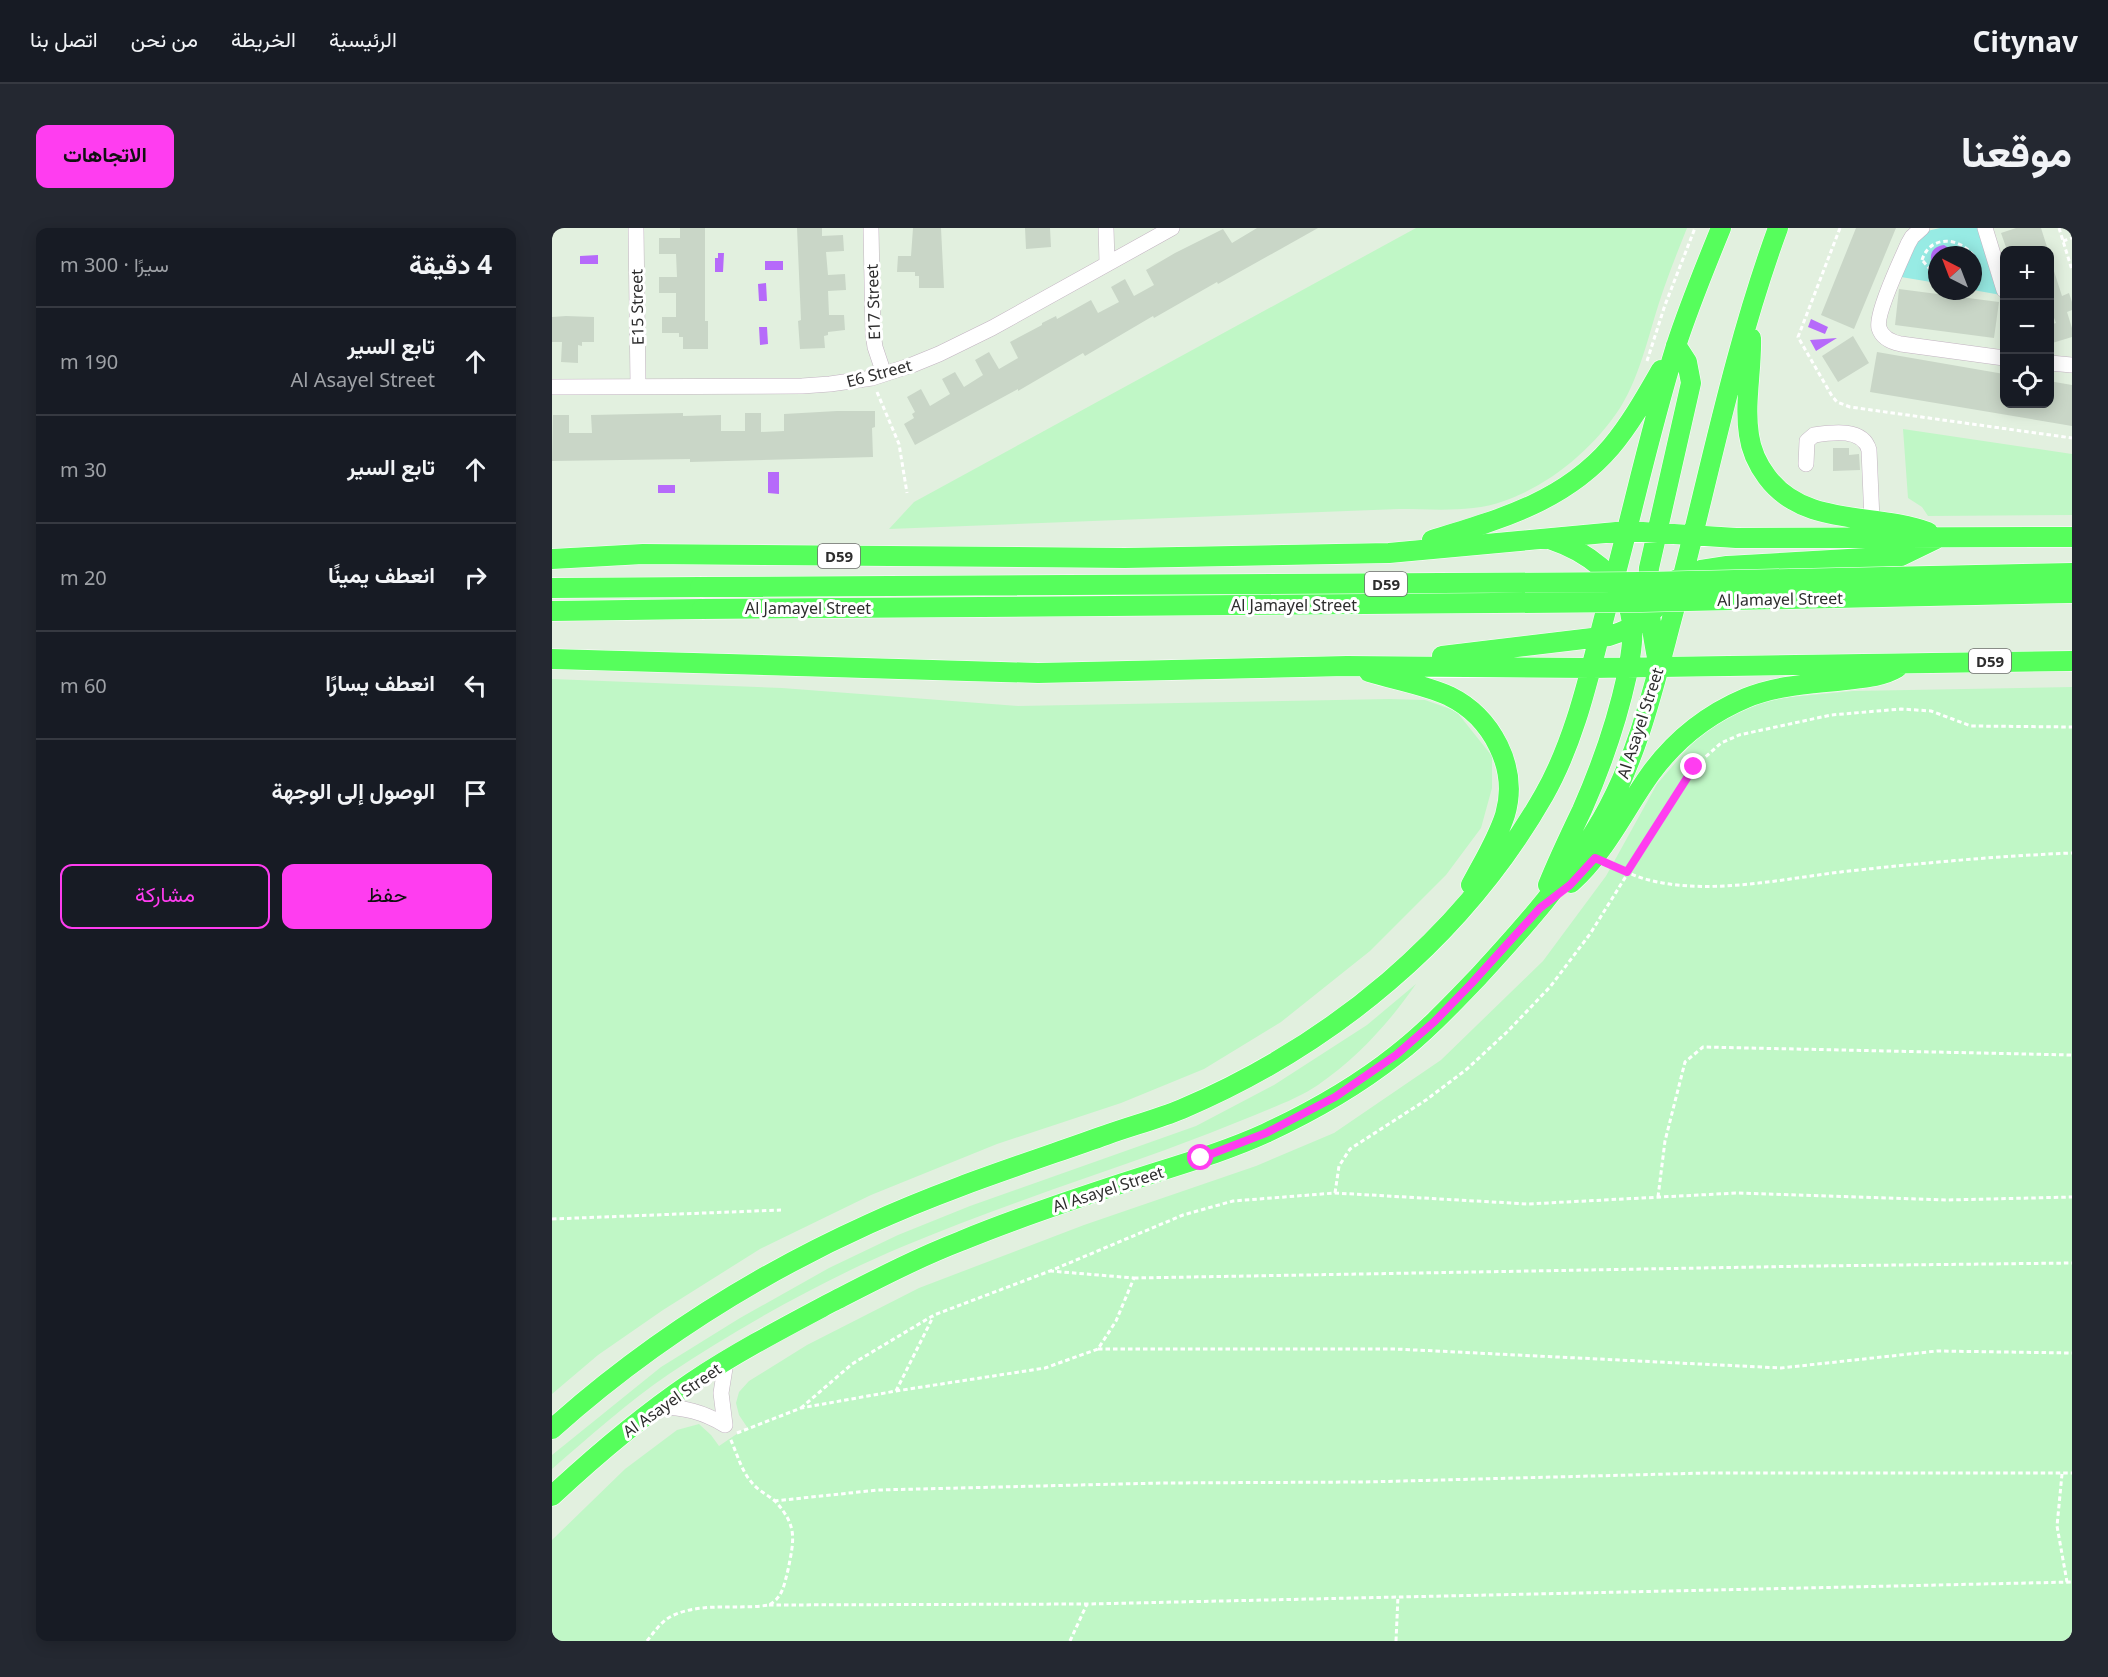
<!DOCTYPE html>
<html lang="ar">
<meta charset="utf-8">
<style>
body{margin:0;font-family:"Noto Sans",Vazirmatn,sans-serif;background:#242831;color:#f1f3f6;direction:rtl}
.controls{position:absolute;right:18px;top:18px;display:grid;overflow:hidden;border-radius:12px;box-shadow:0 3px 15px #0003}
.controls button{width:54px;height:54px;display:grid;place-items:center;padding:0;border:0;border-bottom:2px solid #363941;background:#171b24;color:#f1f3f6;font:30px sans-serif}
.compass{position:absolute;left:1376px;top:18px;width:54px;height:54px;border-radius:50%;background:#171b24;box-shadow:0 3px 15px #0003;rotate:318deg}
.stop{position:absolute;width:18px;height:18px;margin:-14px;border:4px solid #ff3df0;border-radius:50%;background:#fff}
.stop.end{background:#ff3df0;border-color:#fff;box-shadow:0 2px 6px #0008}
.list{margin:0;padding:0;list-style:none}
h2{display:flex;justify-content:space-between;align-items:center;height:78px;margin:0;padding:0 24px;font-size:26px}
h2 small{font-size:20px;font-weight:400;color:#9ea1a6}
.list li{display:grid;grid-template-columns:39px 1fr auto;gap:18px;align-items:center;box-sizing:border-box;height:108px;padding:0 24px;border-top:2px solid #363941}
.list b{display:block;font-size:22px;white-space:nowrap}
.list p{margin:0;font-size:20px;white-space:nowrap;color:#9ea1a6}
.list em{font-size:20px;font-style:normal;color:#9ea1a6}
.actions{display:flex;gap:12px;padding:18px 24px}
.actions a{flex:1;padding:14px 0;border:2px solid #ff3df0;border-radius:12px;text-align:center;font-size:21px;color:#ff3df0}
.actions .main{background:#ff3df0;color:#111}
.icon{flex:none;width:33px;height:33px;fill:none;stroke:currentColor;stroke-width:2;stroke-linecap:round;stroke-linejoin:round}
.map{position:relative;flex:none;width:1520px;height:1413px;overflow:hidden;direction:ltr;border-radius:12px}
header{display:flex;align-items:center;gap:36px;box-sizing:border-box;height:84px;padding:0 30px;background:#171b24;border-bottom:2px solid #363941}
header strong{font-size:28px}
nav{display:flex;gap:33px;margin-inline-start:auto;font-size:21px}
.intro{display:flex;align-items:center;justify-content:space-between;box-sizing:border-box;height:144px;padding:0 36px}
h1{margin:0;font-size:42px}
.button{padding:15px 27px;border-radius:12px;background:#ff3df0;color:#111;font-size:21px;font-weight:700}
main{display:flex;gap:36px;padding:0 36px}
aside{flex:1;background:#171b24;border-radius:12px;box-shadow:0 3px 15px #0003}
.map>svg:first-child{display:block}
.green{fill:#97ebe4}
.sand{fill:#c0f7c6}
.water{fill:#b66afa}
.building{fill:#c9d6c7}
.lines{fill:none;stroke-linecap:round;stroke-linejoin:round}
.minor-casing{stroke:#c2b3c1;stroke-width:16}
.major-casing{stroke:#fff;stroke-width:21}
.path{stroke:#fff;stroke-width:3;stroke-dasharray:4.5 3;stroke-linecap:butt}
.minor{stroke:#fff;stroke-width:15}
.major{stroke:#56fe5c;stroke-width:20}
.major-bridge-casing{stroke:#fff;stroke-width:21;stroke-linecap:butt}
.major-bridge{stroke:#56fe5c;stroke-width:20}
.route{stroke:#ff3df0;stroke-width:8}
.labels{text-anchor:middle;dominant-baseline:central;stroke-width:6;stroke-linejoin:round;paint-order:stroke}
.shield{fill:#fff;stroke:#6c6c6c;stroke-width:1.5}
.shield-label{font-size:15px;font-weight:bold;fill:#2d2d2d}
.street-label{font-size:16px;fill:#2d2d2d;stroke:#fff}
</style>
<header>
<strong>Citynav</strong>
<nav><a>الرئيسية</a><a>الخريطة</a><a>من نحن</a><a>اتصل بنا</a></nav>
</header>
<div class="intro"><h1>موقعنا</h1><a class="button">الاتجاهات</a></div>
<main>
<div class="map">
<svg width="1520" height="1413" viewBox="0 0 1520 1413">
<rect width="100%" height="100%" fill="#e2f0df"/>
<!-- green -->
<path class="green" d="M1388 0H1427L1449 67 1421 62V27H1385V55L1349 49 1365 10 1371 4Z"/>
<!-- sand -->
<path class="sand" d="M864 0H1135C1127 20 1119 40 1112 60 1098 99 1090 145 1068 180 1041 221 998 257 952 273 919 285 881 281 847 281L337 301 362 274Z
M1351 201 1520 226V287L1376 288 1370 279 1356 270Z
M0 451 230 460 466 478 837 471 873 472 904 483 940 528V560L929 600 894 647 818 723 729 794 652 841 569 875 445 916 319 967 208 1021 111 1082 46 1127 0 1166Z
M1520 459V1413H0V1312L73 1241 125 1202 147 1196 159 1207 167 1218 195 1199 187 1187 184 1175 187 1164 197 1153 255 1117 367 1060 532 997 704 938 782 905 889 832 991 733 1054 648 1105 556 1151 503 1208 472 1301 463Z
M864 756C837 795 806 829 766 857 747 870 724 878 703 887 673 899 643 911 613 922 526 953 438 982 352 1018 273 1051 189 1098 117 1146 77 1173 37 1209 0 1241V1227L109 1139 188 1090 277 1040 346 1007 418 978 644 898 722 857 815 797Z"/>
<!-- water -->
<path class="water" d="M1392 17 1407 27H1385V40L1379 32C1378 23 1383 18 1392 17Z
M166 25H172L171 44H163V30H166Z
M46 27V36H28V28Z
M213 33H231V42H213Z
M214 55 215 73H207L206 56Z
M1259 91 1276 99 1273 106 1256 99Z
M207 99H215L216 116 208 117Z
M1285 110 1264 123 1258 112Z
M216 244H227V266L216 265Z
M106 257H123V265H106Z"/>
<!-- building -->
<path class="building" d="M128 0H153V93H156V121H131V109H127V105H110V89H124V65H107V49H125L124 26H107V10H128Z
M245 0H270V8L291 7 292 23 274 24 276 47 293 46 294 62 276 63 277 87H292L293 102 276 104V107L272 108 273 120 248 121 246 93 249 92Z
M361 0H389L392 60H367V48H363V44H345L346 28H359Z
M473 0H498L499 19 474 21Z
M705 0H766L666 56 665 54 602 90 601 88 533 128 531 125 466 163V161L363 217 352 196 362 190 360 186 363 184 355 169 369 161 378 178 398 166 390 151 403 144 412 159 431 147 423 132 437 124 447 141 466 130 458 114 490 97V95L504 88 505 91 539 72 546 85 567 74 559 59 573 51 582 68 602 57 594 42 623 25 671 1 680 15Z
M1304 0H1344L1302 101 1269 87Z
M1464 0H1489L1496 22H1455L1449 5Z
M1497 37H1500L1510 68 1517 65 1520 74V82L1515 84 1520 100V109L1497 116V97L1504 95 1497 77Z
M1347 61 1447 74 1442 110 1343 97Z
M14 88 42 89V114H30V118L26 117V135L9 134 10 114H0V89Z
M1301 108 1317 135 1286 154 1270 128Z
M1325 124 1452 146V176H1497V153L1520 157V198L1318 164Z
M285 183H323V199L320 200 321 229 138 234V231L0 233 1 187H17V205H40L39 187 131 185V188L169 187V203H193V185H209V204L232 203V186Z
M1281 220H1297V227L1307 226 1308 242 1281 243Z"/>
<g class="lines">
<!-- minor casing -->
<g class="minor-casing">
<path id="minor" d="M84 0 86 157
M319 0 321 105 323 119 332 146
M554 0 555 34
M1370 0 1360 9 1356 16C1349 32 1323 87 1327 100 1330 110 1339 114 1349 116L1452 130
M1433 0 1452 62
M1498 135 1520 137
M0 159 250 158 278 156 320 150 360 137 387 126 440 100 620 0
M1254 236 1255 213 1262 207C1281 204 1311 200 1317 222L1320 292
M107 1179C132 1179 151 1184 173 1197
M173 1197 169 1165 174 1134"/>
</g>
<!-- major casing -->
<g class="major-casing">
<path id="major" d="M1199 110C1200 142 1192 175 1197 207 1199 222 1206 237 1215 249 1253 300 1323 284 1376 304
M880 312C946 292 1012 274 1059 219 1079 195 1094 168 1109 142
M0 331 91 326 573 330 837 325 1075 303 1184 310 1520 309
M1123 352 1149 342 1175 338 1349 328 1384 311
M0 360 148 359
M0 383 150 381
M890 428 1057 408C1089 398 1098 391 1116 362
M0 431 486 445 795 438 1040 440 1520 433
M1106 435C1100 403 1094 373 1097 340L1139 155 1135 134 1124 117
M817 444C843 452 873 457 897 468 940 489 967 540 953 587 945 612 931 634 919 657
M1019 655C1055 622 1071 584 1099 545 1124 511 1156 486 1194 470 1226 457 1259 456 1293 452 1310 450 1330 449 1345 440
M996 657C1006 632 1018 607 1030 582 1049 539 1065 493 1075 447 1079 427 1083 404 1078 384 1069 348 1033 323 1000 312
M0 1201C94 1117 202 1048 317 996 393 961 475 935 554 907 579 898 606 891 630 881 780 817 911 709 992 567 1026 507 1039 437 1057 371 1080 287 1098 201 1124 118 1137 78 1153 39 1169 0
M0 1268C44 1227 90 1188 140 1154 185 1124 233 1099 280 1074 323 1052 365 1030 409 1013 462 991 516 973 571 955 619 939 668 926 714 905 759 884 805 858 844 827 874 804 901 775 927 748 972 699 1017 649 1050 591 1085 530 1101 462 1119 394 1154 263 1179 128 1226 0"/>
</g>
<!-- path -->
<path class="path" d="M1288 0 1246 109 1280 168 1285 174 1298 179 1520 210
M1507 0 1520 42
M1511 13 1520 10
M1370 32C1380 1 1420 12 1427 39
M1371 33 1377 40 1385 44
M1421 42 1428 38
M1095 133 1113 77 1143 0
M325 164 347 216 355 265
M1059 637C1071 642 1084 649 1097 652 1159 668 1234 650 1297 643 1371 635 1445 628 1520 625
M783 965 787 938 798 921 874 872 915 841 955 804 998 759 1038 706 1142 539 1169 515 1187 507 1279 487 1349 481 1379 483 1419 498 1520 499
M1106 969 1113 913 1133 834 1151 819 1520 827
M0 991 229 982
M582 1050 1262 1038 1520 1035
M546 1121H843L1229 1140 1385 1123 1520 1125
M344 1163 381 1089
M249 1180 300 1136 382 1087 498 1043 631 987 681 973 783 965 976 976 1185 965 1396 972 1520 969
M185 1205 249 1180 344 1163 493 1140 546 1121 564 1093 582 1050 499 1043
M1510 1246 1505 1298 1515 1354
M222 1273 326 1262 609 1255 813 1254 1154 1245H1520
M217 1377 535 1376 1520 1354
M95 1413C103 1403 110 1392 122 1387 151 1374 187 1382 217 1377 231 1369 232 1357 236 1342 242 1312 246 1298 223 1273 216 1267 207 1263 201 1256 189 1243 185 1225 178 1210
M518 1413 535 1376
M844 1413 846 1368"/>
<!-- minor -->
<use href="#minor" class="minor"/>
<!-- major -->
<use href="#major" class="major"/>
<!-- major-bridge casing -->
<g class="major-bridge-casing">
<path id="major-bridge" d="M148 359 1090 354 1520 345
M150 381 1090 374 1520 365"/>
</g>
<!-- major-bridge -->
<use href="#major-bridge" class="major-bridge"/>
</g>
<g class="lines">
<!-- route -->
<path class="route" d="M649 930 714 905 783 869 844 827 882 794 919 756 988 680 1018 657 1043 630 1075 644 1142 539"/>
</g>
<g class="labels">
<!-- shield labels -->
<g class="shield">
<rect x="266" y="316" width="42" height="24" rx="4.5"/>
<rect x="813" y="344" width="42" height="24" rx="4.5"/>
<rect x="1417" y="421" width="42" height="24" rx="4.5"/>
</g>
<g class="shield-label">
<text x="287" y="328">D59</text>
<text x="834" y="356">D59</text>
<text x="1438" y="433">D59</text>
</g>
<!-- street labels -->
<g class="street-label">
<text transform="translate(321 74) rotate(-92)">E17 Street</text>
<text transform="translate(85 79) rotate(-91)">E15 Street</text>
<text transform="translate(327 145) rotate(-15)">E6 Street</text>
<text transform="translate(1228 371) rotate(-1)">Al Jamayel Street</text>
<text x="742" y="377">Al Jamayel Street</text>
<text x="256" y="380">Al Jamayel Street</text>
<text transform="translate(1088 495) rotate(-72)">Al Asayel Street</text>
<text transform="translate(556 961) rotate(-18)">Al Asayel Street</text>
<text transform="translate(120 1172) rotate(-35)">Al Asayel Street</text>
</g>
</g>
</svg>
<div class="controls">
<button>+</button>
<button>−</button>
<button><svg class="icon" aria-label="locate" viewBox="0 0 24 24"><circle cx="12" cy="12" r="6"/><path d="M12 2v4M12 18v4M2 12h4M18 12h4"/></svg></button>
</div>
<svg class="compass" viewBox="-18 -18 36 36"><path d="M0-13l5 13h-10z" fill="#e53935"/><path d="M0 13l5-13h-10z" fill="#9ea1a6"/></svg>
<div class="stop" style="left:649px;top:930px"></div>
<div class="stop end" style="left:1142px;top:539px"></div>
</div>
<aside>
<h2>4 دقيقة<small>سيرًا · 300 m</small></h2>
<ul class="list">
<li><svg class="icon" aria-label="ahead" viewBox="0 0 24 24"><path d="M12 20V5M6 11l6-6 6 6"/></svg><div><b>تابع السير</b><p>Al Asayel Street</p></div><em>190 m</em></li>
<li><svg class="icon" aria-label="ahead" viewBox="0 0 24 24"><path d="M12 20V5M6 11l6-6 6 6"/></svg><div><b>تابع السير</b></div><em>30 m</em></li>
<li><svg class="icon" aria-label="right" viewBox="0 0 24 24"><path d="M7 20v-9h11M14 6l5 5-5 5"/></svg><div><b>انعطف يمينًا</b></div><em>20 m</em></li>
<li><svg class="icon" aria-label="left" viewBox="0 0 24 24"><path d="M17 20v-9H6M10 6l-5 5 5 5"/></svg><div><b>انعطف يسارًا</b></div><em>60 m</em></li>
<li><svg class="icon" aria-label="arrive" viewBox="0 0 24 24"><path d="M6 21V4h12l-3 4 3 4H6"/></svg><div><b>الوصول إلى الوجهة</b></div></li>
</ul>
<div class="actions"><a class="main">حفظ</a><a>مشاركة</a></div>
</aside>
</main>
